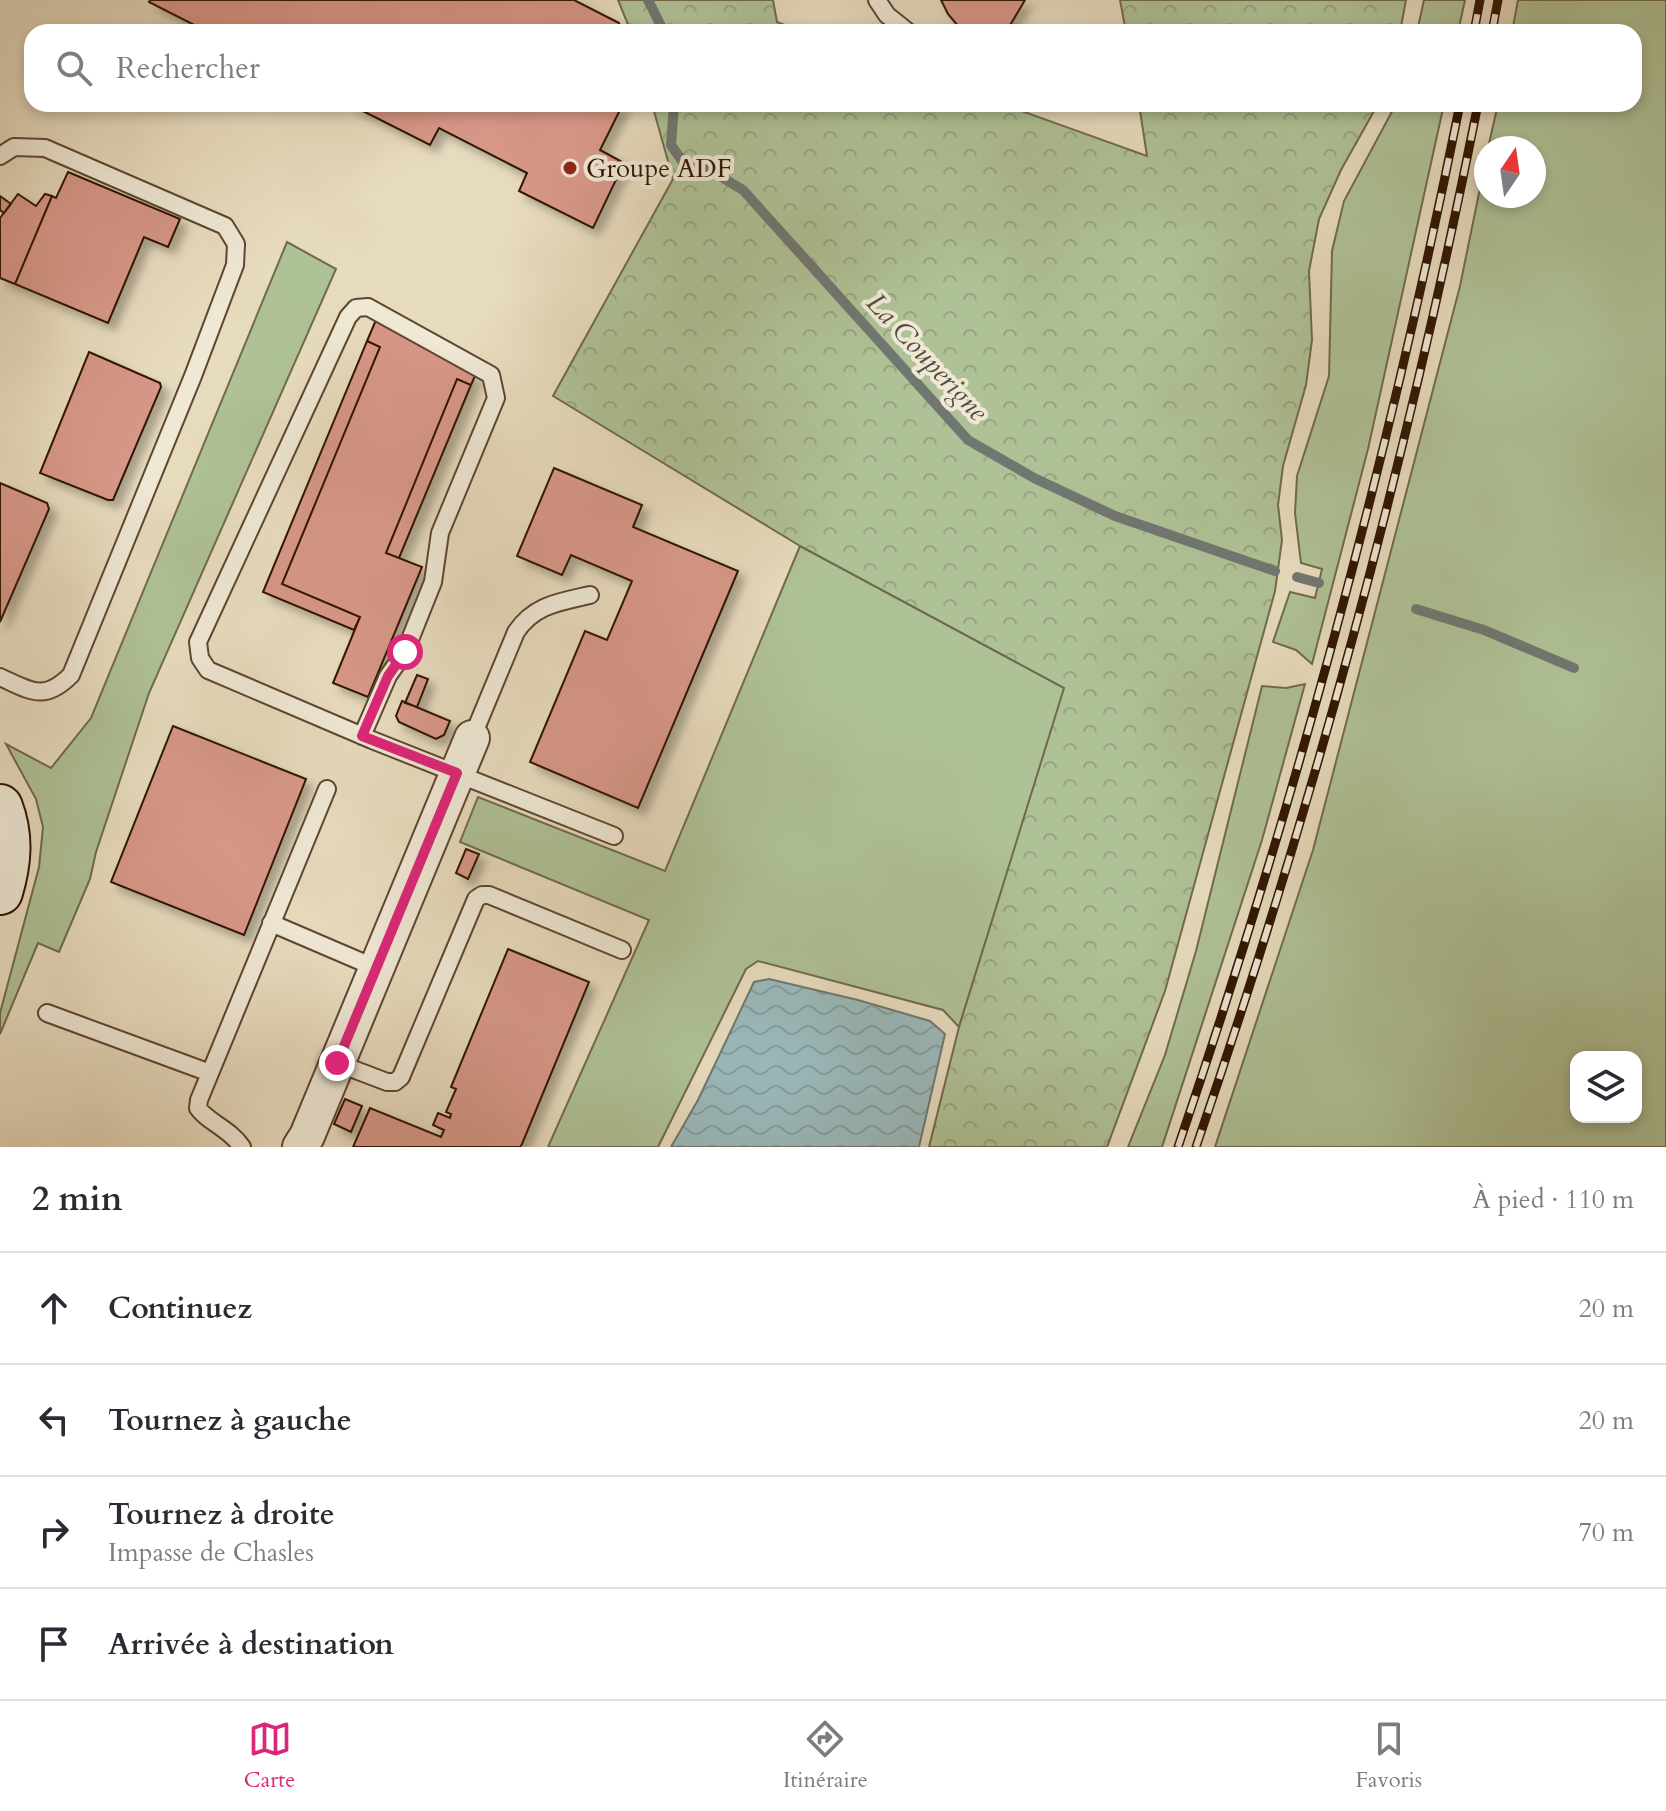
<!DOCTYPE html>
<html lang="fr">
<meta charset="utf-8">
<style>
body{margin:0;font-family:Cardo,serif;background:#f2f2f3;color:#2b2b33}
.controls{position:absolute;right:24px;bottom:24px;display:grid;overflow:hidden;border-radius:16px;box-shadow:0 4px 12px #0003}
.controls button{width:72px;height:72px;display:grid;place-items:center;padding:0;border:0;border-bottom:2px solid #e1e1e2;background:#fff;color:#2b2b33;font:40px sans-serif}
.compass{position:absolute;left:1474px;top:136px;width:72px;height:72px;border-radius:50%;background:#fff;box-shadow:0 4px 12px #0003;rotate:13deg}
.stop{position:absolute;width:24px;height:24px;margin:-18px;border:6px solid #db2777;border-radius:50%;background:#fff}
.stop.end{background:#db2777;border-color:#fff;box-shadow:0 2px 8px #0008}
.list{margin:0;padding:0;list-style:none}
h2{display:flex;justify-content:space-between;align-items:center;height:104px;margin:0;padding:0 32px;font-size:34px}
h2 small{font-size:26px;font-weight:400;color:#7c7c81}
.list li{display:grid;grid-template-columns:52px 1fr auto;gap:24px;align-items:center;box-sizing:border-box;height:112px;padding:0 32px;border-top:2px solid #e1e1e2}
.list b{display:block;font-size:30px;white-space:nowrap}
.list p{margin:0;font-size:26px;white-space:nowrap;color:#7c7c81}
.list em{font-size:26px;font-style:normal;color:#7c7c81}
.icon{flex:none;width:44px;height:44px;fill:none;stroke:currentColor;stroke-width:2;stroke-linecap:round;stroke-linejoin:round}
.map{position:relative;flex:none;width:1666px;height:1147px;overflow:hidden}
.search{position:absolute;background:#fff;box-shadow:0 4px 12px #0003;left:24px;right:24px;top:24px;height:88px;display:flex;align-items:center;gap:20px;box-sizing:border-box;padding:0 28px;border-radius:24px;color:#7c7c81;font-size:30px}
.sheet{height:552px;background:#fff}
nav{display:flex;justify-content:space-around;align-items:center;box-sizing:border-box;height:112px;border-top:2px solid #e1e1e2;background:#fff;font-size:22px;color:#7c7c81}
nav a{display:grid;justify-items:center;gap:4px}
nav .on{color:#db2777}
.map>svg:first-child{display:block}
.green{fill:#afc196;stroke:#706a4c;stroke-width:2;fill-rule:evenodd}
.forest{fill:url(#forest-crowns);stroke:#706a4c;stroke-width:2}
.water{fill:url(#water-waves);stroke:#707771;stroke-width:2}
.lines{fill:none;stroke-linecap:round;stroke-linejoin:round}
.stream{stroke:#707771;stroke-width:10}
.building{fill:#d79788;stroke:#301401;stroke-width:2;filter:url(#shadow)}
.lane-casing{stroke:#5e4630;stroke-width:20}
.street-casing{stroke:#5e4630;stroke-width:38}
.secondary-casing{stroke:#301401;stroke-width:48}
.lane{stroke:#efe8d5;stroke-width:16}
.street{stroke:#efe8d5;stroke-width:34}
.secondary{stroke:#efe8d5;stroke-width:44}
.rail-casing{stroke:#301401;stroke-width:9}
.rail{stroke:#efe8d5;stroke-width:6;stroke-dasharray:18;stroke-linecap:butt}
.route{stroke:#db2777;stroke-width:10}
.poi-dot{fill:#8f2418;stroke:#efe8d5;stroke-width:3}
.labels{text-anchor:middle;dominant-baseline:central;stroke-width:8;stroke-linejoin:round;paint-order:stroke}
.poi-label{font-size:26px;fill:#301401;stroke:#efe8d5;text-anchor:start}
.water-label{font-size:28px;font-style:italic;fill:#554e42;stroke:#efe8d5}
</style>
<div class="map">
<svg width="1666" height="1147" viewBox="0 0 1666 1147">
<defs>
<pattern id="forest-crowns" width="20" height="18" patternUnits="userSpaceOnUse" patternTransform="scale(2)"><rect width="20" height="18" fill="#afc196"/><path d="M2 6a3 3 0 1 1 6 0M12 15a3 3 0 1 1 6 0" fill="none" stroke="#97a580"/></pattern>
<pattern id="water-waves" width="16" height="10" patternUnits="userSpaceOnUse" patternTransform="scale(2)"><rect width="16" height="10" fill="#9ab9bb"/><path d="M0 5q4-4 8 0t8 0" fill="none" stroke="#859e9f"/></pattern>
<filter id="shadow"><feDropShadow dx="7" dy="7" stdDeviation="4" flood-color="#0004"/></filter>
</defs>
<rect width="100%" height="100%" fill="#e7dbbe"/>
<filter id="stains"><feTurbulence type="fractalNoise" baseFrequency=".0025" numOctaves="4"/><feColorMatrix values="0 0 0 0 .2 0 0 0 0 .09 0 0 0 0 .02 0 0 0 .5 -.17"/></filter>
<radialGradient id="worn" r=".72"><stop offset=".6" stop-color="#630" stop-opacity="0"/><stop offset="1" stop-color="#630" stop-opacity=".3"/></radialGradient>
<!-- green -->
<path class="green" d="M1424 0H1465L1458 32H1417Z
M1518 0H1666V1147H1215L1313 850 1460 286 1486 159V196H1534V148H1488L1498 104H1634V32H1512ZM1576 1057H1636V1117H1576Z
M1396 104H1444L1368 449 1312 664 1296 650 1273 642 1290 592 1315 598 1322 569 1301 563 1295 513 1297 476 1329 376 1332 251 1344 201Z
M287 242 336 269 149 693 96 852 90 879 59 952 38 943 0 1034V1013L39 867 43 827 36 799 6 744 51 768 91 718Z
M800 546 1065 688 959 1027 943 1010 758 961 746 969 658 1147H548L649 920 460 842 478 797 665 871Z
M1305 684 1262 840 1162 1147H1128L1165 1055 1196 951 1262 686 1286 688Z"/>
<!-- forest -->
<path class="forest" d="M618 0H773L777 22 803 32H631Z
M1120 0H1406L1400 32H1126Z
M652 104H1002L1147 156 1139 104H1378L1341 170 1319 219 1309 271 1312 340 1306 385 1283 466 1278 505 1282 540 1275 591 1165 991 1107 1147H929L959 1027 1064 688 800 546 553 396 673 179Z"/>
<!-- water -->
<path class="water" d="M769 979 858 1000 930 1021 945 1034 919 1147H671L698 1100 754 982Z"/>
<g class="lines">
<!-- stream -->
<path class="stream" d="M648 0 664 32
M674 104 671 145 683 162 713 172 743 190 968 440 1034 478 1115 516 1275 571
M1297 577 1319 583
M1416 609 1484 630 1574 668"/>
</g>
<!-- building -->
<path class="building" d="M150 0H574L619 23 621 32H208L149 2Z
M941 0H1025L1006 32H969L958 26 948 14Z
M349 104H623L600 150 624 163 593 228 519 191 527 173 439 128 430 145Z
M68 172 180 219 168 247 144 237 108 323 15 284 52 196 56 198Z
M18 194 36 206 45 194 52 196 15 284 0 278V218Z
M0 196 11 204 4 213 0 210Z
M376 320 475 376 471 385 457 379 386 553 422 567 368 697 333 683 360 617 282 584 380 347 367 341Z
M367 341 380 347 282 584 360 617 354 630 263 592Z
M89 352 160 383 161 387 113 500H108L40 473Z
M457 379 471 385 399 558 386 553Z
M554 468 642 505 633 527 738 571 638 808 530 762 585 631 607 640 632 581 571 555 562 575 517 556Z
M0 483 47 503 49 509 0 622Z
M417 675 428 679 417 707 405 703Z
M402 701 450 721 444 735 436 739 399 722 396 716Z
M173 726 306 779 244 935 111 882Z
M466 849 479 854 468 879 456 873Z
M508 949 589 982 522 1144 520 1147H353L370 1108 441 1137 444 1130 433 1125 438 1113 450 1118 451 1114 446 1112 456 1089 451 1087Z
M345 1099 362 1106 351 1132 334 1124Z"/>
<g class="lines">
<!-- lane casing -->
<g class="lane-casing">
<path id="lane" d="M877 0 887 15 907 31
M0 156 14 147 45 148 225 226 236 244 235 265 193 376 71 675C44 702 31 691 0 677
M362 736 388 676 405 652 433 582 440 533 496 398 491 375 368 307 356 308 348 317 198 642 200 658 208 670 372 740 614 836
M472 738 516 632C534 605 559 602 590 595
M271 923 376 968
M47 1013 210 1073
M337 1063 387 1082H395L401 1077 476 899 482 895H489L622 950
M242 1147C229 1128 206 1121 198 1108L199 1100 327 789"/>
</g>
<!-- street casing -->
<g class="street-casing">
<path id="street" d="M300 1147 307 1136 472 738"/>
</g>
<!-- secondary casing -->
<g class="secondary-casing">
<path id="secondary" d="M0 807C11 836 9 862 0 892"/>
</g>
<!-- lane -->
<use href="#lane" class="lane"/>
<!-- street -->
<use href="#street" class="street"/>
<!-- secondary -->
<use href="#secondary" class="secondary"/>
<!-- rail casing -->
<g class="rail-casing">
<path id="rail" d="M1474 32 1480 0
M1492 32 1498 0
M1178 1147C1294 807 1389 457 1460 104
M1196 1147C1313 807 1408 457 1478 104"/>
</g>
<!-- rail -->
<use href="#rail" class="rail"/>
</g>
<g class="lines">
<!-- route -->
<path class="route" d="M337 1063 457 773 362 736 388 676 405 652"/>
</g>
<!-- markers -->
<circle class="poi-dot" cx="570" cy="168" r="8"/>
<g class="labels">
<!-- poi labels -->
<g class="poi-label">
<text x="586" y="168">Groupe ADF</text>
</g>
<!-- water labels -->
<g class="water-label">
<text transform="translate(927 357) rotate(47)">La Couperigne</text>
</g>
</g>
<rect width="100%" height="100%" filter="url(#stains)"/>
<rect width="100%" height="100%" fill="url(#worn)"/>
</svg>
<div class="controls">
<button><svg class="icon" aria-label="layers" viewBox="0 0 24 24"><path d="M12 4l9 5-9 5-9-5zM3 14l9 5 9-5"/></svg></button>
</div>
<svg class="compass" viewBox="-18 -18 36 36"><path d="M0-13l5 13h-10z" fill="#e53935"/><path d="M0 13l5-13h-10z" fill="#7c7c81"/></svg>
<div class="stop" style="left:405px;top:652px"></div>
<div class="stop end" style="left:337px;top:1063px"></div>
<div class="search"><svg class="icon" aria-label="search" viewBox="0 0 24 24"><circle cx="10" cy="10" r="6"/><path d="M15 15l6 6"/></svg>Rechercher</div>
</div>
<section class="sheet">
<h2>2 min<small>À pied · 110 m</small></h2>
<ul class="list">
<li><svg class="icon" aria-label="ahead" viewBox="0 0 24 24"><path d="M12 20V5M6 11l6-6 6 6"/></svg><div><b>Continuez</b></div><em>20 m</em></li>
<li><svg class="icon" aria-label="left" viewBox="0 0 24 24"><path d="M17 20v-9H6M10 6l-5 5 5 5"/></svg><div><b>Tournez à gauche</b></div><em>20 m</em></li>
<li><svg class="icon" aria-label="right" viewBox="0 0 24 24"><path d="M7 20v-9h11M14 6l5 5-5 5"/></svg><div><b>Tournez à droite</b><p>Impasse de Chasles</p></div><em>70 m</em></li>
<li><svg class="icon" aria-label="arrive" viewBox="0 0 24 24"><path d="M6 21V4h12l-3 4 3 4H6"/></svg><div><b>Arrivée à destination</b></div></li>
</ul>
</section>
<nav>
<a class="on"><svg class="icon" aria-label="map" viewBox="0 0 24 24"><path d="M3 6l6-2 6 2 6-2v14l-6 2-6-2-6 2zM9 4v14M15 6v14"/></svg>Carte</a>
<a><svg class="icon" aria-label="directions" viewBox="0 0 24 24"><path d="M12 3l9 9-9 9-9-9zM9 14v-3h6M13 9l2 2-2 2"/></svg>Itinéraire</a>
<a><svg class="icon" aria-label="saved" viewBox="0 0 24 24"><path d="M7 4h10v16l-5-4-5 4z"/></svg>Favoris</a>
</nav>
